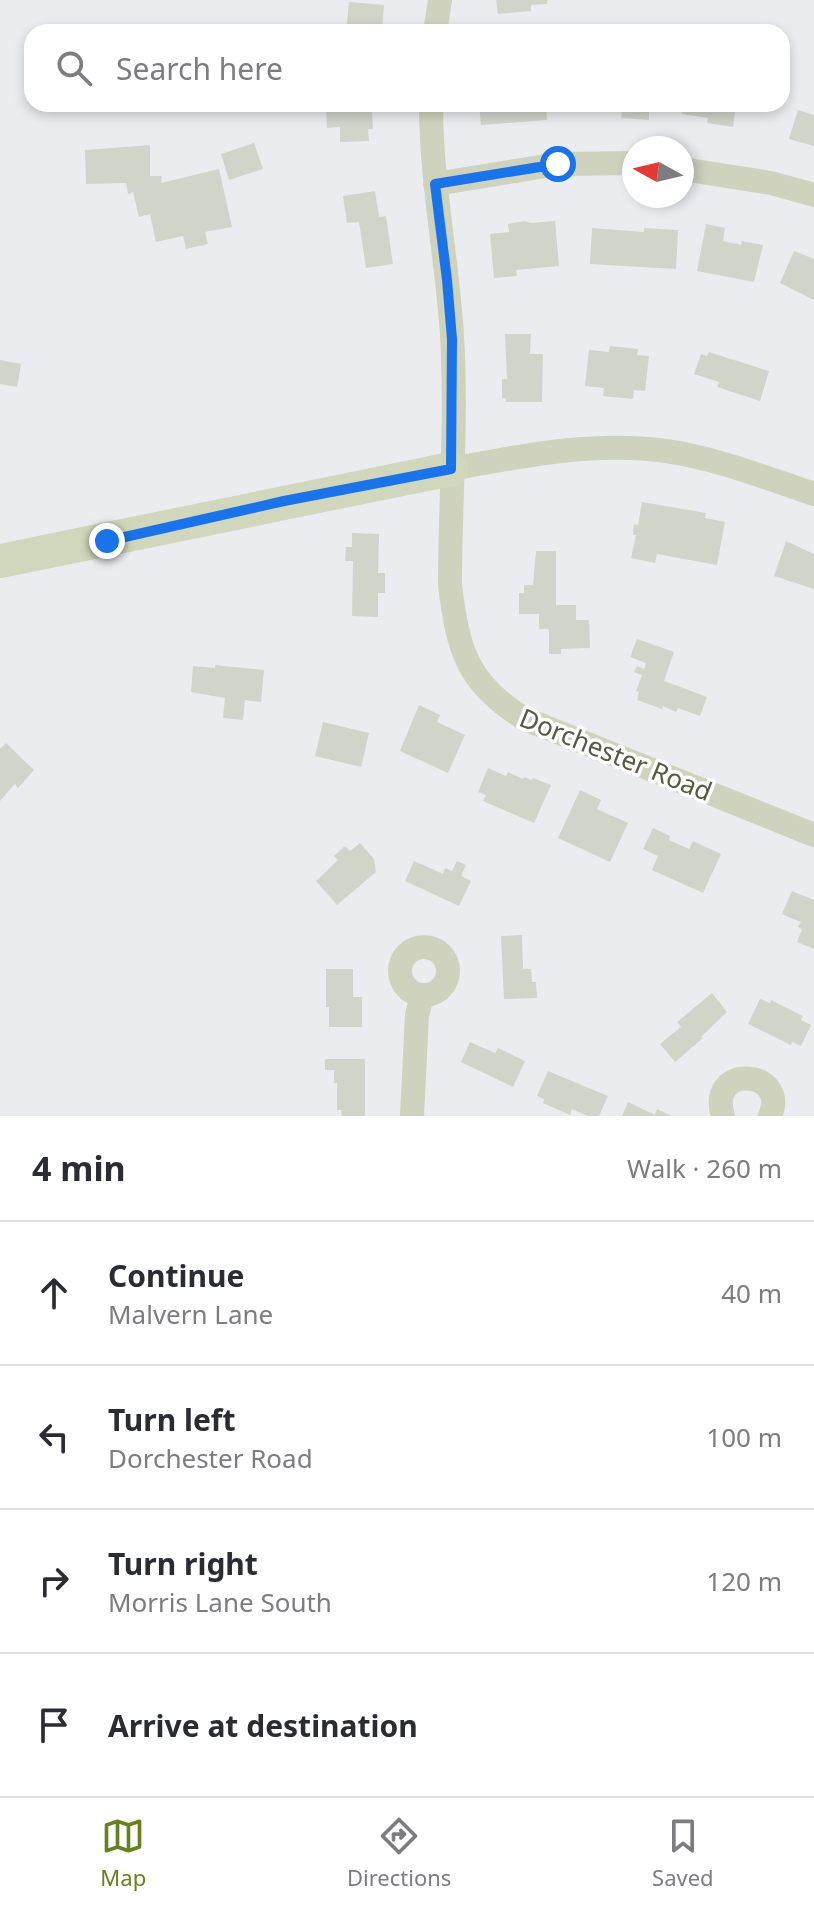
<!DOCTYPE html>
<meta charset="utf-8">
<style>
body{margin:0;font-family:"Noto Sans",sans-serif;background:#f2f2f3;color:#2b2b33}
.compass{position:absolute;left:622px;top:136px;width:72px;height:72px;border-radius:50%;background:#fff;box-shadow:0 4px 12px #0003;rotate:278deg}
.stop{position:absolute;width:24px;height:24px;margin:-18px;border:6px solid #1a73e8;border-radius:50%;background:#fff}
.stop.end{background:#1a73e8;border-color:#fff;box-shadow:0 2px 8px #0008}
.list{margin:0;padding:0;list-style:none}
h2{display:flex;justify-content:space-between;align-items:center;height:104px;margin:0;padding:0 32px;font-size:34px}
h2 small{font-size:26px;font-weight:400;color:#7c7c81}
.list li{display:grid;grid-template-columns:52px 1fr auto;gap:24px;align-items:center;box-sizing:border-box;height:144px;padding:0 32px;border-top:2px solid #e1e1e2}
.list b{display:block;font-size:30px;white-space:nowrap}
.list p{margin:0;font-size:26px;white-space:nowrap;color:#7c7c81}
.list em{font-size:26px;font-style:normal;color:#7c7c81}
.icon{flex:none;width:44px;height:44px;fill:none;stroke:currentColor;stroke-width:2;stroke-linecap:round;stroke-linejoin:round}
.map{position:relative;flex:none;width:814px;height:1116px;overflow:hidden}
.search{position:absolute;background:#fff;box-shadow:0 4px 12px #0003;left:24px;right:24px;top:24px;height:88px;display:flex;align-items:center;gap:20px;box-sizing:border-box;padding:0 28px;border-radius:24px;color:#7c7c81;font-size:30px}
.sheet{height:680px;background:#fff}
nav{display:flex;justify-content:space-around;align-items:center;box-sizing:border-box;height:112px;border-top:2px solid #e1e1e2;background:#fff;font-size:22px;color:#7c7c81}
nav a{display:grid;justify-items:center;gap:4px}
nav .on{color:#678121}
.map>svg:first-child{display:block}
.building{fill:#d0d4c9}
.lines{fill:none;stroke-linecap:round;stroke-linejoin:round}
.street{stroke:#cfd3bd;stroke-width:24}
.secondary{stroke:#d1d7bc;stroke-width:34}
.route{stroke:#1a73e8;stroke-width:10}
.labels{text-anchor:middle;dominant-baseline:central;stroke-width:7;stroke-linejoin:round;paint-order:stroke}
.street-label{font-size:26px;fill:#565a42;stroke:#fff}
</style>
<div class="map">
<svg width="814" height="1116" viewBox="0 0 814 1116">
<rect width="100%" height="100%" fill="#ebecef"/>
<!-- building -->
<path class="building" d="M496 0H547V4L531 5V11L498 14Z
M349 2 384 5 382 32H346Z
M339 104H374L372 107 373 129H368L369 141 340 142V127L327 128 326 109H339Z
M479 104H546L547 120 481 125Z
M597 104H649V120L621 118 622 110 597 109Z
M684 104H736L733 127 707 123 708 118 682 114Z
M798 110 814 115V146L789 139Z
M254 143 263 169 229 180 221 154Z
M150 145V176H162L161 183 219 169 232 227 205 232 208 244 186 249 183 236 156 242 150 214 139 217 133 192 128 194 126 183 86 184 85 150Z
M375 191 379 217 386 216 393 264 366 268 359 222 347 223 343 196Z
M525 221 531 223 555 221 559 266 516 270 517 276 494 278 490 234 509 232 508 224Z
M706 224 725 228 723 241 741 245 742 241 763 245 754 282 697 271Z
M592 228 644 232V228L678 230 676 269 590 264Z
M794 251 814 259V300L780 283Z
M505 334H531L530 354H543L542 402H506V398H502V379H507Z
M610 346 638 349 637 355 649 356 645 391 634 390 633 399 603 396 604 388 585 386 589 350 609 352Z
M709 352 769 371 760 401 717 387 719 382 694 374 701 354 707 356Z
M0 360 21 364 17 387 0 384Z
M642 502 706 513 705 518 725 522 717 565 657 554 655 563 631 558 636 535H633L634 524 638 525Z
M352 533 379 534 378 573H385V593H378V617L352 616 353 561H345L346 547H352Z
M786 541 814 554V589L774 576Z
M536 551H556V605H576V620H589L590 648 561 649V654H549V629H539V614H519V593H524V585H533Z
M637 639 674 652 664 681 707 697 700 716 678 708 676 712 663 706 662 709 637 700 639 692 636 691 642 675 634 672 637 666 644 669 646 663 630 657Z
M215 665 264 670 261 702 245 700 243 720 223 718 225 698 191 692 193 666 215 668Z
M419 705 440 715 437 722 465 735 448 773 400 751Z
M323 722 369 733 361 767 315 756Z
M6 743 34 770 18 788 15 784 0 801V749Z
M488 768 506 776 508 772 523 779 524 777 532 780 533 778 551 785 534 823 483 801 486 795 478 792Z
M580 790 601 800 597 809 628 823 610 862 558 838Z
M653 828 670 836 669 840 689 849 693 841 721 854 703 893 652 870 658 856 643 849Z
M360 843 374 859 376 872 337 905 316 881 338 860 334 856 345 846 350 851Z
M414 861 443 874 445 868 452 871 457 861 466 865 461 876 471 881 459 906 405 881Z
M792 891 814 900V949L797 942 802 929 798 927 801 922 782 914Z
M522 935 523 969H531L532 982H536L537 998 504 999 501 936Z
M326 969H353V997H362V1027H329V1007H326Z
M712 993 727 1012 701 1037 703 1038 675 1062 660 1044 681 1027 677 1022Z
M760 999 770 1003 771 1000 803 1016 801 1020 811 1025 801 1046 792 1042 791 1045 748 1024Z
M470 1042 495 1053 498 1048 525 1061 513 1087 461 1062Z
M325 1059H365V1116H342L341 1110H337V1083H334V1070H325Z
M548 1071 608 1096 599 1116H588L572 1109 570 1115 543 1103 544 1099 537 1096Z
M628 1102 655 1115 657 1109 672 1116H622Z"/>
<g class="lines">
<!-- street -->
<path class="street" d="M435 32 440 0
M431 104C431 182 447 258 452 335 457 418 450 502 450 585 458 650 467 684 525 719L814 835
M682 169 771 183 814 195
M435 184 558 164 634 163
M451 469C522 456 593 441 666 451 716 458 766 478 814 494
M400 971a24 24 0 1 1 48 0a24 24 0 1 1-48 0Z
M412 1116 417 1015 422 996
M723 1116C706 1063 790 1069 770 1116"/>
<!-- secondary -->
<path class="secondary" d="M0 561 451 469"/>
</g>
<g class="lines">
<!-- route -->
<path class="route" d="M107 541 284 501 451 469 452 339 447 280 435 184 558 164"/>
</g>
<g class="labels">
<!-- street labels -->
<g class="street-label">
<text transform="translate(616 754) rotate(22)">Dorchester Road</text>
</g>
</g>
</svg>
<svg class="compass" viewBox="-18 -18 36 36"><path d="M0-13l5 13h-10z" fill="#e53935"/><path d="M0 13l5-13h-10z" fill="#7c7c81"/></svg>
<div class="stop" style="left:558px;top:164px"></div>
<div class="stop end" style="left:107px;top:541px"></div>
<div class="search"><svg class="icon" aria-label="search" viewBox="0 0 24 24"><circle cx="10" cy="10" r="6"/><path d="M15 15l6 6"/></svg>Search here</div>
</div>
<section class="sheet">
<h2>4 min<small>Walk · 260 m</small></h2>
<ul class="list">
<li><svg class="icon" aria-label="ahead" viewBox="0 0 24 24"><path d="M12 20V5M6 11l6-6 6 6"/></svg><div><b>Continue</b><p>Malvern Lane</p></div><em>40 m</em></li>
<li><svg class="icon" aria-label="left" viewBox="0 0 24 24"><path d="M17 20v-9H6M10 6l-5 5 5 5"/></svg><div><b>Turn left</b><p>Dorchester Road</p></div><em>100 m</em></li>
<li><svg class="icon" aria-label="right" viewBox="0 0 24 24"><path d="M7 20v-9h11M14 6l5 5-5 5"/></svg><div><b>Turn right</b><p>Morris Lane South</p></div><em>120 m</em></li>
<li><svg class="icon" aria-label="arrive" viewBox="0 0 24 24"><path d="M6 21V4h12l-3 4 3 4H6"/></svg><div><b>Arrive at destination</b></div></li>
</ul>
</section>
<nav>
<a class="on"><svg class="icon" aria-label="map" viewBox="0 0 24 24"><path d="M3 6l6-2 6 2 6-2v14l-6 2-6-2-6 2zM9 4v14M15 6v14"/></svg>Map</a>
<a><svg class="icon" aria-label="directions" viewBox="0 0 24 24"><path d="M12 3l9 9-9 9-9-9zM9 14v-3h6M13 9l2 2-2 2"/></svg>Directions</a>
<a><svg class="icon" aria-label="saved" viewBox="0 0 24 24"><path d="M7 4h10v16l-5-4-5 4z"/></svg>Saved</a>
</nav>
